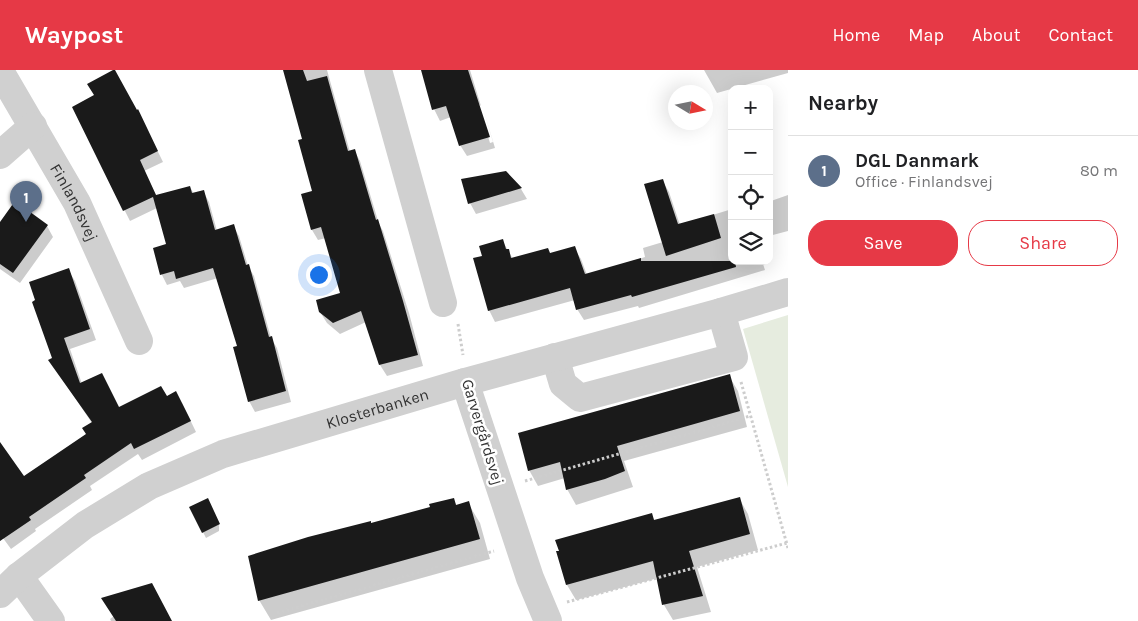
<!DOCTYPE html>
<meta charset="utf-8">
<style>
body{margin:0;font-family:Karla,sans-serif;background:#f6f6f6;color:#202124}
.controls{position:absolute;right:15px;top:15px;display:grid;overflow:hidden;border-radius:10px;box-shadow:0 5px 20px #0002}
.controls button{width:45px;height:45px;display:grid;place-items:center;padding:0;border:0;border-bottom:1px solid #e0e0e0;background:#fff;color:#202124;font:25px sans-serif}
.compass{position:absolute;left:668px;top:15px;width:45px;height:45px;border-radius:50%;background:#fff;box-shadow:0 5px 20px #0002;rotate:100deg}
.you{position:absolute;left:318px;top:204px;width:18px;height:18px;margin:-12px;border:4px solid #fff;border-radius:50%;background:#1a73e8;box-shadow:0 0 0 8px #1a73e833}
.badge{display:grid;place-items:center;width:32px;height:32px;border-radius:50%;background:#e63946;color:#fff;font-size:16px;font-weight:700}
.pin{position:absolute;translate:-50% -41px;filter:drop-shadow(0 1px 2px #0008)}
.pin::after{content:'';position:absolute;top:26px;width:18px;height:15px;background:inherit;clip-path:polygon(0 0,100% 0,50% 100%)}
.list{margin:0;padding:0;list-style:none}
h2{display:flex;justify-content:space-between;align-items:center;height:65px;margin:0;padding:0 20px;font-size:21px}
h2 small{font-size:16px;font-weight:400;color:#757577}
.list li{display:grid;grid-template-columns:32px 1fr auto;gap:15px;align-items:center;box-sizing:border-box;height:70px;padding:0 20px;border-top:1px solid #e0e0e0}
.list b{display:block;font-size:19px;white-space:nowrap}
.list p{margin:0;font-size:16px;white-space:nowrap;color:#757577}
.list em{font-size:16px;font-style:normal;color:#757577}
.actions{display:flex;gap:10px;padding:15px 20px}
.actions a{flex:1;padding:11px 0;border:1px solid #e63946;border-radius:20px;text-align:center;font-size:18px;color:#e63946}
.actions .main{background:#e63946;color:#fff}
.icon{flex:none;width:28px;height:28px;fill:none;stroke:currentColor;stroke-width:2;stroke-linecap:round;stroke-linejoin:round}
.map{position:relative;flex:none;width:788px;height:551px;overflow:hidden}
header{display:flex;align-items:center;gap:30px;box-sizing:border-box;height:70px;padding:0 25px;background:#e63946;color:#fff}
header strong{font-size:24px}
nav{display:flex;gap:28px;margin-inline-start:auto;font-size:18px}
main{display:flex}
aside{flex:1;background:#fff}
.map>svg:first-child{display:block}
.green{fill:#e6ecdf}
.shadow{fill:#0003}
.building{fill:#1a1a1a}
.lines{fill:none;stroke-linecap:round;stroke-linejoin:round}
.path{stroke:#cdcdcd;stroke-width:3;stroke-dasharray:2.5 2.5;stroke-linecap:butt}
.street{stroke:#d0d0d0;stroke-width:28}
.labels{text-anchor:middle;dominant-baseline:central;stroke-width:5;stroke-linejoin:round;paint-order:stroke}
.street-label{font-size:16px;fill:#333;stroke:#fff}
</style>
<header>
<strong>Waypost</strong>
<nav><a>Home</a><a>Map</a><a>About</a><a>Contact</a></nav>
</header>
<main>
<div class="map">
<svg width="788" height="551" viewBox="0 0 788 551">
<rect width="100%" height="100%" fill="#fff"/>
<!-- green -->
<path class="green" d="M788 245V417L743 259Z"/>
<!-- shadow -->
<path class="shadow" d="M284 0H327L350 82 354 80 360 91 379 154 383 161 409 243 423 296 387 306 380 295 366 252 340 264 327 253 320 242 341 224 326 168 318 170 312 160 313 122 303 70Z
M422 0H470L481 36 478 33 490 73 493 72 483 38 495 78 467 86 460 75 451 47 440 51 434 39Z
M704 0H788V3L717 23Z
M73 38 138 41 163 92 144 101 157 127 190 117 194 124 203 121 209 132 217 161 233 156 239 166 248 196 254 206 271 268 277 278 291 332 255 342 249 331 238 277 218 208 184 218 180 211 167 215 162 205 154 179 168 175 157 138 130 151Z
M506 102 521 119 527 129 476 144 470 133Z
M662 110 669 122 680 155 732 139V191H762L765 200 639 238 638 236 584 250 577 239 575 230 495 252 489 240 483 187 502 170 513 189 550 185 574 178 581 189 587 205 645 187 643 178 663 172Z
M788 125V161L769 166V128L771 131Z
M0 154 47 156 53 167 20 213 0 199Z
M68 200 75 211 96 270 70 279 82 314 119 339 166 327 182 333 196 362 142 390 138 384 90 416 92 420 35 459 36 461 11 479 0 464V374L23 408 87 364 92 353 50 291 53 289Z
M729 306 738 321 747 357 624 391 633 417 576 435 567 419 565 408 538 416 529 400Z
M739 428 748 444 758 480 697 497 711 542 673 550 664 535 658 508 576 530 567 515 558 482 651 445 655 451Z
M453 429 457 436 468 433 480 453 490 489 271 550 259 530 371 454 432 438Z
M219 454V461L206 468 203 462Z
M114 546 171 551H111L110 549Z"/>
<!-- building -->
<path class="building" d="M113 0H115L137 40 138 39 158 81 140 90 156 125 190 116 192 123 204 120 215 160 234 154 246 195 249 194 269 267 272 266 286 321 248 332 233 277 237 276 213 198 176 209 174 201 160 205 153 178 166 174 153 127 123 141 72 37 94 25 87 14Z
M283 0H303L307 11 327 6 348 81 355 79 376 150 378 149 403 231 418 285 379 295 361 241 333 253 319 242 316 230 340 223 321 157 311 160 301 124 312 121 298 70 302 69Z
M421 0H468L490 67 459 76 446 36 432 40Z
M506 101 522 118 468 134 461 109Z
M663 109 678 154 714 144 721 168 666 186 644 114Z
M15 131 48 155 13 203 0 194V152Z
M503 169 506 179H509L511 188 548 178 550 183 575 176 585 204 641 188V191H735L736 197 632 227 631 225 576 240 570 218 488 241 473 188 482 186 479 176Z
M69 198 90 259 64 268 80 313 102 303 119 337 161 316 167 326 176 321 191 351 134 379 131 373 84 405 86 408 29 447 31 450 0 471V372L24 406 86 364 82 358 92 352 48 290 52 288 32 232 35 230 29 212Z
M730 304 740 341 617 376 625 401 605 409 566 420 560 392 528 401 518 363Z
M740 427 750 464 689 481 703 526 662 535 653 491 566 515 556 481H559L555 470 652 443 654 450Z
M208 428 220 454 202 463 189 437Z
M454 428 456 435 469 431 480 469 258 531 248 486 308 467 371 451V453L430 437 429 434Z
M152 513 172 551H116L101 528Z"/>
<g class="lines">
<!-- path -->
<path class="path" d="M458 254 463 285
M741 312 788 478
M525 411 750 346
M567 532 787 473
M277 543 494 481"/>
<!-- street -->
<g class="street">
<path d="M378 0 443 233"/>
<path id="s1" d="M0 1 77 133 139 271"/>
<path d="M0 85 33 56"/>
<path d="M555 287 563 314 580 328 734 287 721 242"/>
<path d="M465 312 530 508 548 551"/>
<path d="M19 506 51 551"/>
<path id="s2" d="M0 524 19 506 85 455 149 416 223 384 465 312 721 242 788 222"/>
</g>
</g>
<g class="labels">
<!-- street labels -->
<g class="street-label">
<text stroke="none"><textPath href="#s1" startOffset="151">Finlandsvej</textPath></text>
<text stroke="none"><textPath href="#s2" startOffset="426">Klosterbanken</textPath></text>
<text transform="translate(483 362) rotate(73)">Garvergårdsvej</text>
</g>
</g>
</svg>
<div class="controls">
<button>+</button>
<button>−</button>
<button><svg class="icon" aria-label="locate" viewBox="0 0 24 24"><circle cx="12" cy="12" r="6"/><path d="M12 2v4M12 18v4M2 12h4M18 12h4"/></svg></button>
<button><svg class="icon" aria-label="layers" viewBox="0 0 24 24"><path d="M12 4l9 5-9 5-9-5zM3 14l9 5 9-5"/></svg></button>
</div>
<svg class="compass" viewBox="-18 -18 36 36"><path d="M0-13l5 13h-10z" fill="#e53935"/><path d="M0 13l5-13h-10z" fill="#757577"/></svg>
<div class="you"></div>
<div class="pin badge" style="left:26px;top:152px;background:#5c6f8a">1</div>
</div>
<aside>
<h2>Nearby<small></small></h2>
<ul class="list">
<li><span class="badge" style="background:#5c6f8a">1</span><div><b>DGL Danmark</b><p>Office · Finlandsvej</p></div><em>80 m</em></li>
</ul>
<div class="actions"><a class="main">Save</a><a>Share</a></div>
</aside>
</main>
